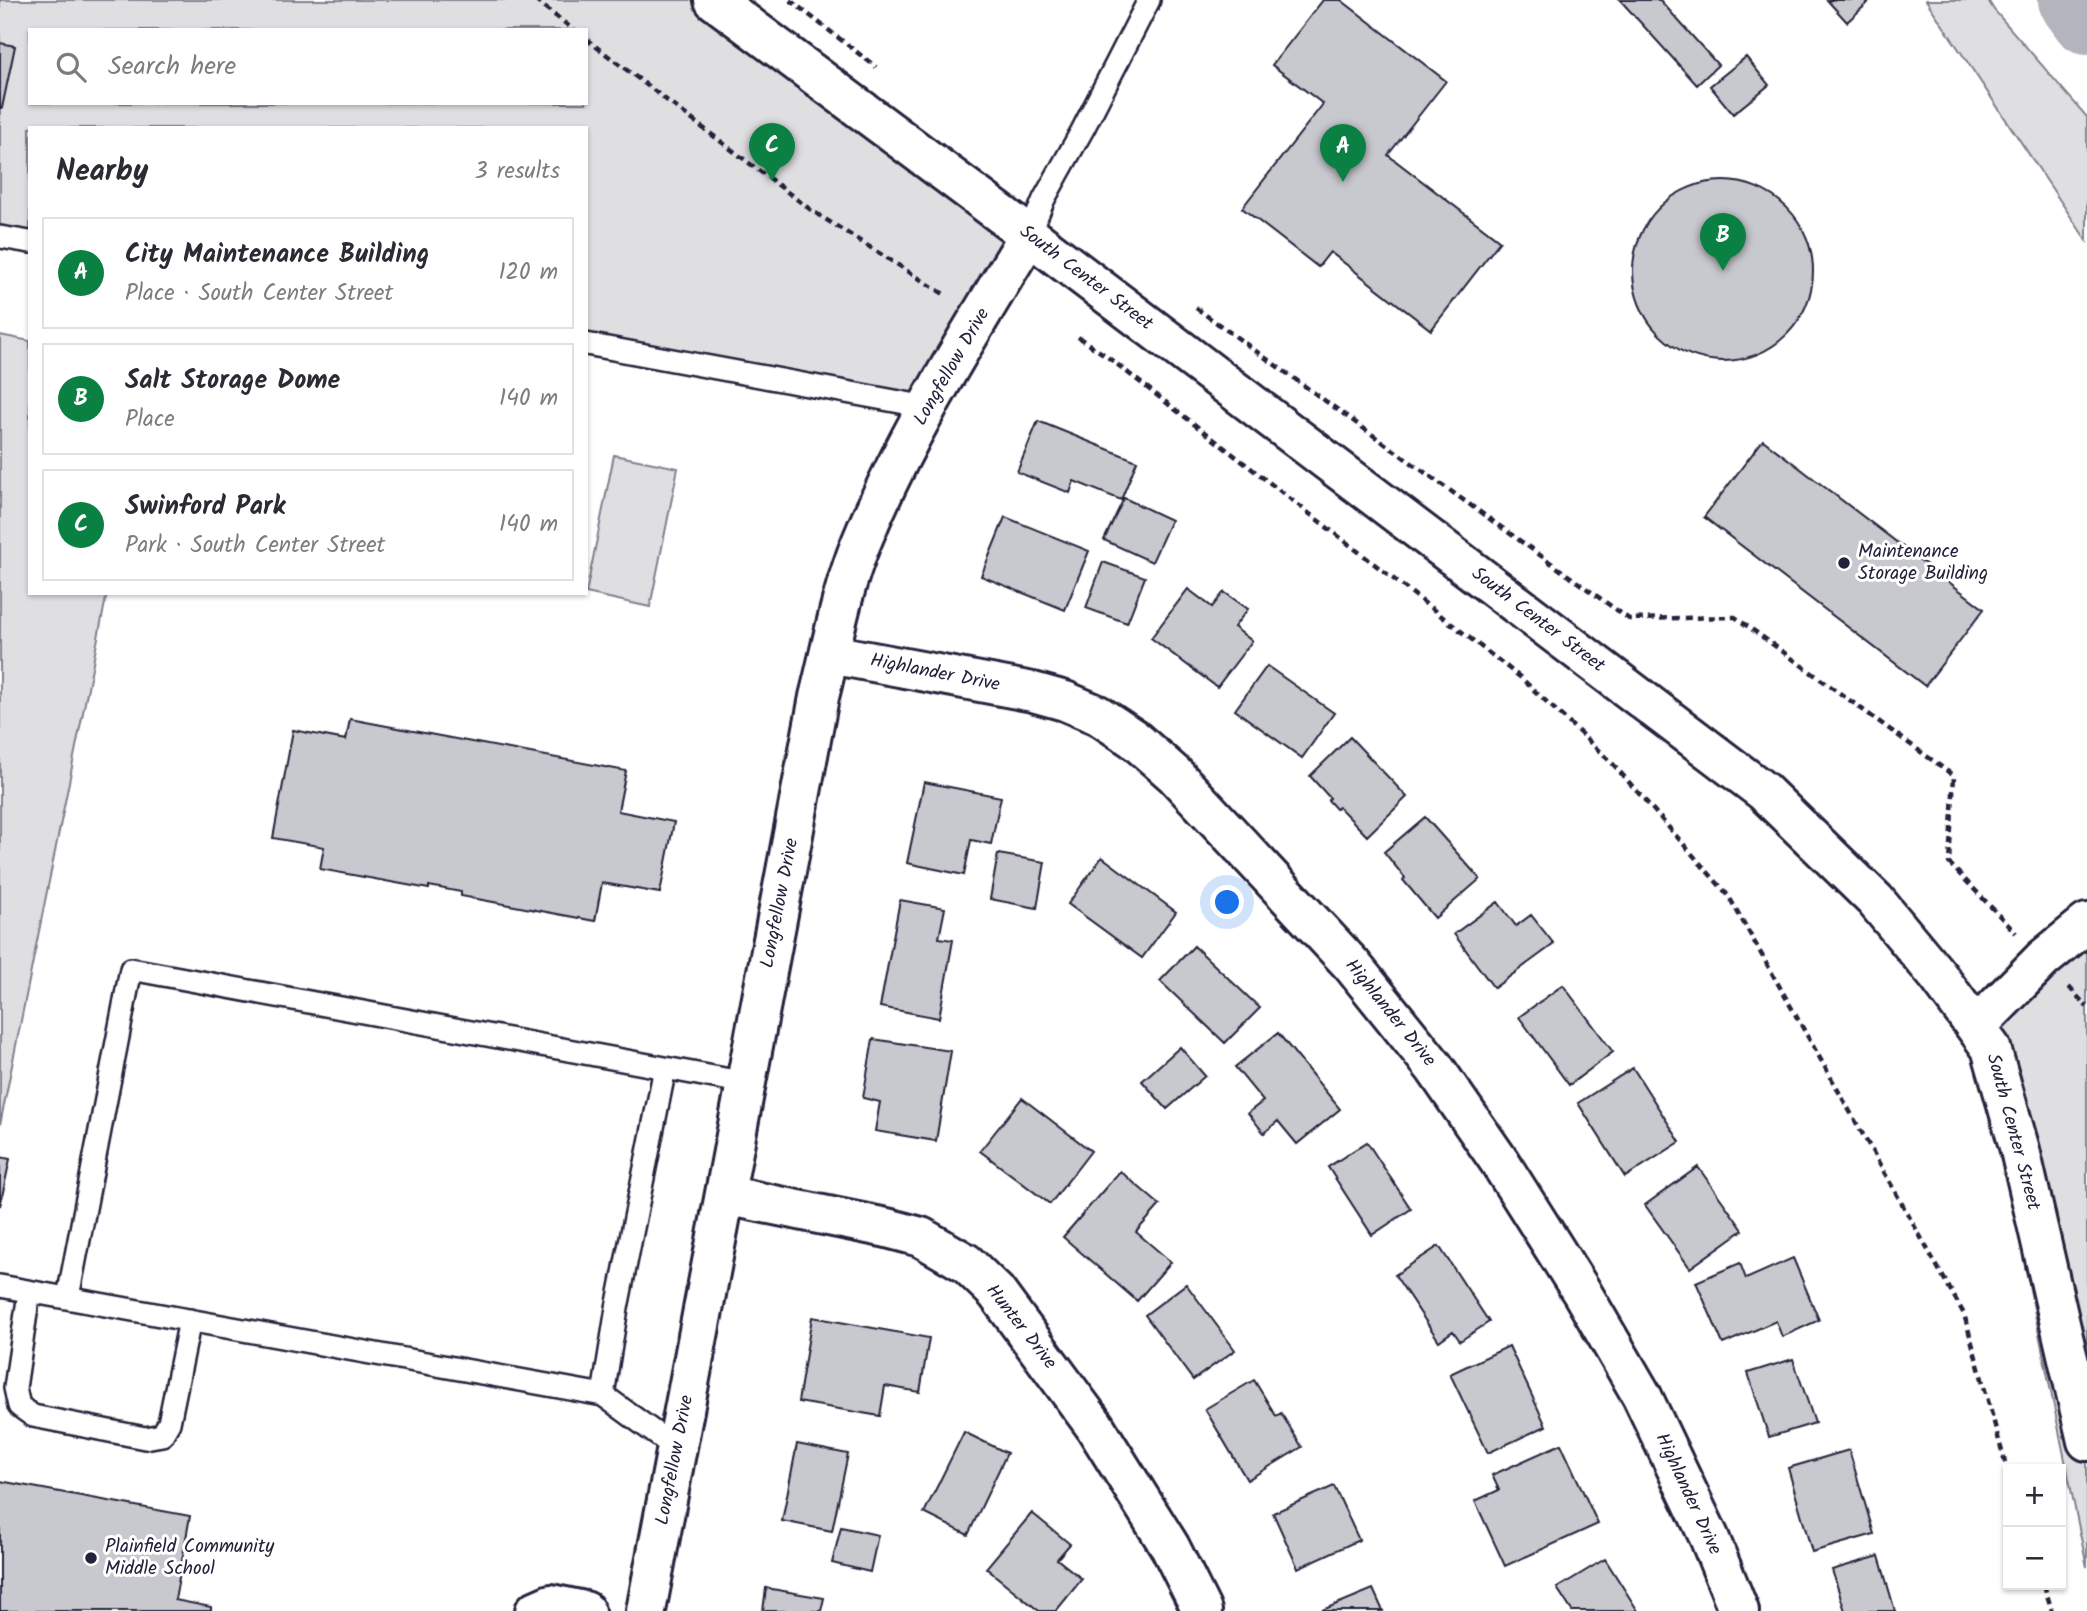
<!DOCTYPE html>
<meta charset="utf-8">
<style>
body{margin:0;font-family:Kalam,sans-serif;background:#f2f2f3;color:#2b2b33}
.controls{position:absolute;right:21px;bottom:21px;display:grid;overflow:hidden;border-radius:0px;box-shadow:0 2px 5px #0004}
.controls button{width:63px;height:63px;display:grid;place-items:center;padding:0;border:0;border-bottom:2px solid #e1e1e2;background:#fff;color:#2b2b33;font:35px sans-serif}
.you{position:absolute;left:1228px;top:903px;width:24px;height:24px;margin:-18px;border:5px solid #fff;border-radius:50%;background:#1a73e8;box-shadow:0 0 0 10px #1a73e833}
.badge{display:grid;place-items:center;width:46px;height:46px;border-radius:50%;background:#0b8043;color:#fff;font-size:23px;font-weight:700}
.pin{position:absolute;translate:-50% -58px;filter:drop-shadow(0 2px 4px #0008)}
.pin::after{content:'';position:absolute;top:37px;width:24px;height:21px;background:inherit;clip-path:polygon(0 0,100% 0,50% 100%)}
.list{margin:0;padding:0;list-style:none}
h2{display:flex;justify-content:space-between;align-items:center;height:91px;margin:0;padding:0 28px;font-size:30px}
h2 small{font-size:23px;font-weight:400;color:#7c7c81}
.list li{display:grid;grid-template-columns:46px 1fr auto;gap:21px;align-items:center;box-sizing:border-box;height:112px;margin:0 14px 14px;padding:0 14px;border:2px solid #e1e1e2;border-radius:0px}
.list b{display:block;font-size:26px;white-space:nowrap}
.list p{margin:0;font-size:23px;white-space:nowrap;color:#7c7c81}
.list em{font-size:23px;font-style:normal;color:#7c7c81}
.icon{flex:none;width:38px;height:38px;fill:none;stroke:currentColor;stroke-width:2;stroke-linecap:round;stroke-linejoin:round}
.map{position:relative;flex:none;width:2087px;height:1611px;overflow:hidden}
.search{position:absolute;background:#fff;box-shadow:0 2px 5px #0004;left:28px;top:28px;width:560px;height:77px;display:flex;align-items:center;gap:18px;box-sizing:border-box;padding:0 24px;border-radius:0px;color:#7c7c81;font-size:26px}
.panel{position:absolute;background:#fff;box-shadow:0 2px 5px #0004;left:28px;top:126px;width:560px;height:469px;border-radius:0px}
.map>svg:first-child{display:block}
.green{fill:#dfdfe2;stroke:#80808e;stroke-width:2;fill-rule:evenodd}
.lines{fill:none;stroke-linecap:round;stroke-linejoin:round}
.river{stroke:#b4b4bc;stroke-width:72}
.building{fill:#c8c8cf;stroke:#22223b;stroke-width:2}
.service-casing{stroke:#22223b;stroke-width:26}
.minor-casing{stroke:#22223b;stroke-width:44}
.secondary-casing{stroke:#22223b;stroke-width:44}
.path{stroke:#22223b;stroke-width:4.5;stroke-dasharray:7 5;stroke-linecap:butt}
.service{stroke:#fff;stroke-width:21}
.minor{stroke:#fff;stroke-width:38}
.secondary{stroke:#fff;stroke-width:38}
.poi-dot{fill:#22223b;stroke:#fff;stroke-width:2.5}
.labels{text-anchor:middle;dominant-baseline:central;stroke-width:6;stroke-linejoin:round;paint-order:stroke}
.street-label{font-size:19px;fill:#22223b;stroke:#fff}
.poi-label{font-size:19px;fill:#22223b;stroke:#fff;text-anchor:start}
</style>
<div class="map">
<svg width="2087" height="1611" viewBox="0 0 2087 1611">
<rect width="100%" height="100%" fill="#fff"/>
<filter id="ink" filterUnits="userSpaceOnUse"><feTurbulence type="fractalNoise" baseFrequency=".0143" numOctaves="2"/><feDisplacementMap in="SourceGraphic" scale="14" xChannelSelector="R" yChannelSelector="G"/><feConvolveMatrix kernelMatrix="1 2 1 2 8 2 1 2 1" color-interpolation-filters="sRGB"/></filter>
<g filter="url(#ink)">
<!-- green -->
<path class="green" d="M0 0H716L1029 235 927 407 586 344V128H30V242L0 237ZM30 30H586V103H30Z
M1926 0H1988L1994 10 2087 117V241Z
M0 335 30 341V593H107L0 1125Z
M614 455 678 468 650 607 586 593Z
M2087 914V1567L1976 1027Z"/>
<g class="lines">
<!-- river -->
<path class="river" d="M2074 0 2087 18"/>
</g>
<!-- building -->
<path class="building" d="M1323 0H1341L1446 81 1388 155 1500 241 1431 330 1330 252 1318 267 1242 208 1323 104 1272 65Z
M1620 0H1660L1718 65 1697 85Z
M1827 0H1871L1847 22Z
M0 43 15 46 2 108H0Z
M1746 57 1769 85 1733 114 1710 86Z
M1633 271a90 90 0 1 1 180 0a90 90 0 1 1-180 0Z
M1038 421 1137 461 1121 500 1074 481 1070 493 1017 472Z
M1763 440 1984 609 1925 686 1704 517Z
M1124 498 1171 520 1152 562 1104 540Z
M1005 517 1089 551 1065 610 981 576Z
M1103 562 1145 577 1127 623 1086 608Z
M1188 589 1212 607 1224 592 1248 609 1234 627 1252 641 1217 687 1151 638Z
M1267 666 1334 713 1302 758 1235 710Z
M350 719 626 771 618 811 674 822 660 893 602 883 595 921 461 896V892L429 886V889L320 869 324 847 273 838 293 730 346 740Z
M1350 737 1407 797 1367 836 1339 807 1336 809 1328 800 1330 798 1310 776Z
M924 782 1001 797 991 844 971 840 964 875 907 863Z
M1425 817 1480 879 1435 918 1403 880 1405 878 1384 852Z
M998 854 1045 862 1037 908 990 899Z
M1102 857 1176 912 1142 958 1068 904Z
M900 900 945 908 939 938 953 940 939 1018 880 1007Z
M1498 902 1516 926 1531 915 1554 944 1494 988 1454 934Z
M1194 946 1260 1008 1225 1043 1160 981Z
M1563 985 1613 1052 1569 1085 1519 1017Z
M1278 1033 1340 1109 1297 1144 1278 1121 1264 1133 1248 1113 1263 1101 1235 1067Z
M873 1039 951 1051 936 1141 875 1131 880 1102 863 1098Z
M1180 1047 1205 1076 1167 1109 1142 1081Z
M1633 1068 1680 1142 1625 1177 1578 1103Z
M1022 1098 1091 1151 1050 1204 980 1151Z
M1367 1142 1411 1209 1372 1235 1328 1167Z
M0 1157 10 1159 0 1206Z
M1698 1167 1743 1230 1690 1268 1645 1205Z
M1120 1171 1160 1205 1136 1232 1171 1262 1137 1301 1063 1237Z
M1439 1246 1489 1322 1460 1341 1453 1331 1439 1341 1395 1275Z
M1793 1258 1819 1320 1782 1337 1776 1321 1723 1344 1696 1282 1740 1263 1746 1279Z
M1186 1284 1235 1350 1193 1380 1145 1315Z
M812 1317 929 1338 920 1392 885 1386 880 1416 798 1402Z
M1509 1346 1546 1426 1488 1453 1450 1374Z
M1793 1359 1815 1423 1769 1437 1748 1373Z
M1254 1380 1276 1416 1281 1413 1302 1447 1247 1480 1205 1409Z
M964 1432 1007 1453 968 1535 924 1513Z
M797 1444 848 1454 832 1531 782 1521Z
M1561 1444 1598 1524 1505 1566 1475 1501 1499 1490 1492 1475Z
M1849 1450 1874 1534 1812 1552 1788 1468Z
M0 1481 190 1516 175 1600 211 1607V1611H0Z
M1334 1486 1359 1540 1298 1568 1273 1513Z
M1032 1513 1070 1544 1057 1559 1082 1579 1056 1611H1039L986 1568Z
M841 1527 878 1535 870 1572 832 1563Z
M1879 1556 1895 1611H1845L1832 1570Z
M1605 1559 1638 1611H1572L1557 1588Z
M766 1588 824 1598 821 1611H763Z
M1373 1589 1383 1611H1320Z"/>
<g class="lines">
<!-- service casing -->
<g class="service-casing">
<path id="service" d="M1029 235 1044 199 1083 129 1149 0
M0 237 30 242
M586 344 927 407
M0 1286 603 1395 677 1449
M29 1293 15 1388 19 1406 33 1416 145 1438 162 1435 169 1423 190 1320
M68 1297 131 969 746 1083
M603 1395 617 1308 665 1068"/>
</g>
<!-- minor casing -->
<g class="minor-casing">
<path id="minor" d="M830 654 1033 692 1065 701 1098 715 1134 739 1175 775 1352 965 1434 1067 1499 1161 1581 1291 1642 1396 1709 1537 1739 1611
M1976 1027 2043 959 2087 923
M725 1195 887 1228 921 1237 966 1263 996 1292 1094 1425 1170 1547 1202 1611
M535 1611 551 1604 585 1611
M646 1611 819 697C832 646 841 592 861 543 905 435 969 335 1029 235"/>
</g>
<!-- secondary casing -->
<g class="secondary-casing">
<path id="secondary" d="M714 0 1029 235 1763 791 1875 900 1938 976 1991 1048 2020 1150 2087 1441"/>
</g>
<!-- path -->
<path class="path" d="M535 0 574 30
M790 0 876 67
M586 39 811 210 947 296
M1196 308 1629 619 1735 617 1954 776 1949 863 2016 933
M1078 337 1105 355 1520 677 1613 764 1728 895 1964 1314 2008 1473
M2069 987 2087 1007
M2044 1585 2052 1611"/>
<!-- service -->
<use href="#service" class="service"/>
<!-- minor -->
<use href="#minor" class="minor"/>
<!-- secondary -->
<use href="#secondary" class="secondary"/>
</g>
</g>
<!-- markers -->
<g class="poi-dot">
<circle cx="1844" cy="563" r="7"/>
<circle cx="91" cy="1558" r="7"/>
</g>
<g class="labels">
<!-- street labels -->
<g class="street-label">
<text transform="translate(1086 278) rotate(37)">South Center Street</text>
<text transform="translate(952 367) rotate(-60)">Longfellow Drive</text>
<text transform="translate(1538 620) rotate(37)">South Center Street</text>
<text transform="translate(935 673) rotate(11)">Highlander Drive</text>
<text transform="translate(780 903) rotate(-79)">Longfellow Drive</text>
<text transform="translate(1390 1013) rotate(51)">Highlander Drive</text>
<text transform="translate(2013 1132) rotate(75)">South Center Street</text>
<text transform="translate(1021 1327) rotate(52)">Hunter Drive</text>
<text transform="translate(675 1460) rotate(-79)">Longfellow Drive</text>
<text transform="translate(1688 1494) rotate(65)">Highlander Drive</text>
</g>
<!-- poi labels -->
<g class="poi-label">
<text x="1858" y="552">Maintenance<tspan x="1858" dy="22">Storage Building</tspan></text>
<text x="105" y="1547">Plainfield Community<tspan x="105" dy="22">Middle School</tspan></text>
</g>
</g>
</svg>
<div class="controls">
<button>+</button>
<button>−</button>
</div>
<div class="you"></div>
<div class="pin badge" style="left:1343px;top:182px">A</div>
<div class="pin badge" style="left:1723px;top:271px">B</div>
<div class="pin badge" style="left:772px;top:181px">C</div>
<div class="search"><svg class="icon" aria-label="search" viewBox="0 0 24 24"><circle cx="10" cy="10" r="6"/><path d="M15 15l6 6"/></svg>Search here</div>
<section class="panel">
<h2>Nearby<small>3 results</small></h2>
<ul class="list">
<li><span class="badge">A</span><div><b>City Maintenance Building</b><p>Place · South Center Street</p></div><em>120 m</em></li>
<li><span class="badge">B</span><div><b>Salt Storage Dome</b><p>Place</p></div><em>140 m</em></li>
<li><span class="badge">C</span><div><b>Swinford Park</b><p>Park · South Center Street</p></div><em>140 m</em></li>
</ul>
</section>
</div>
